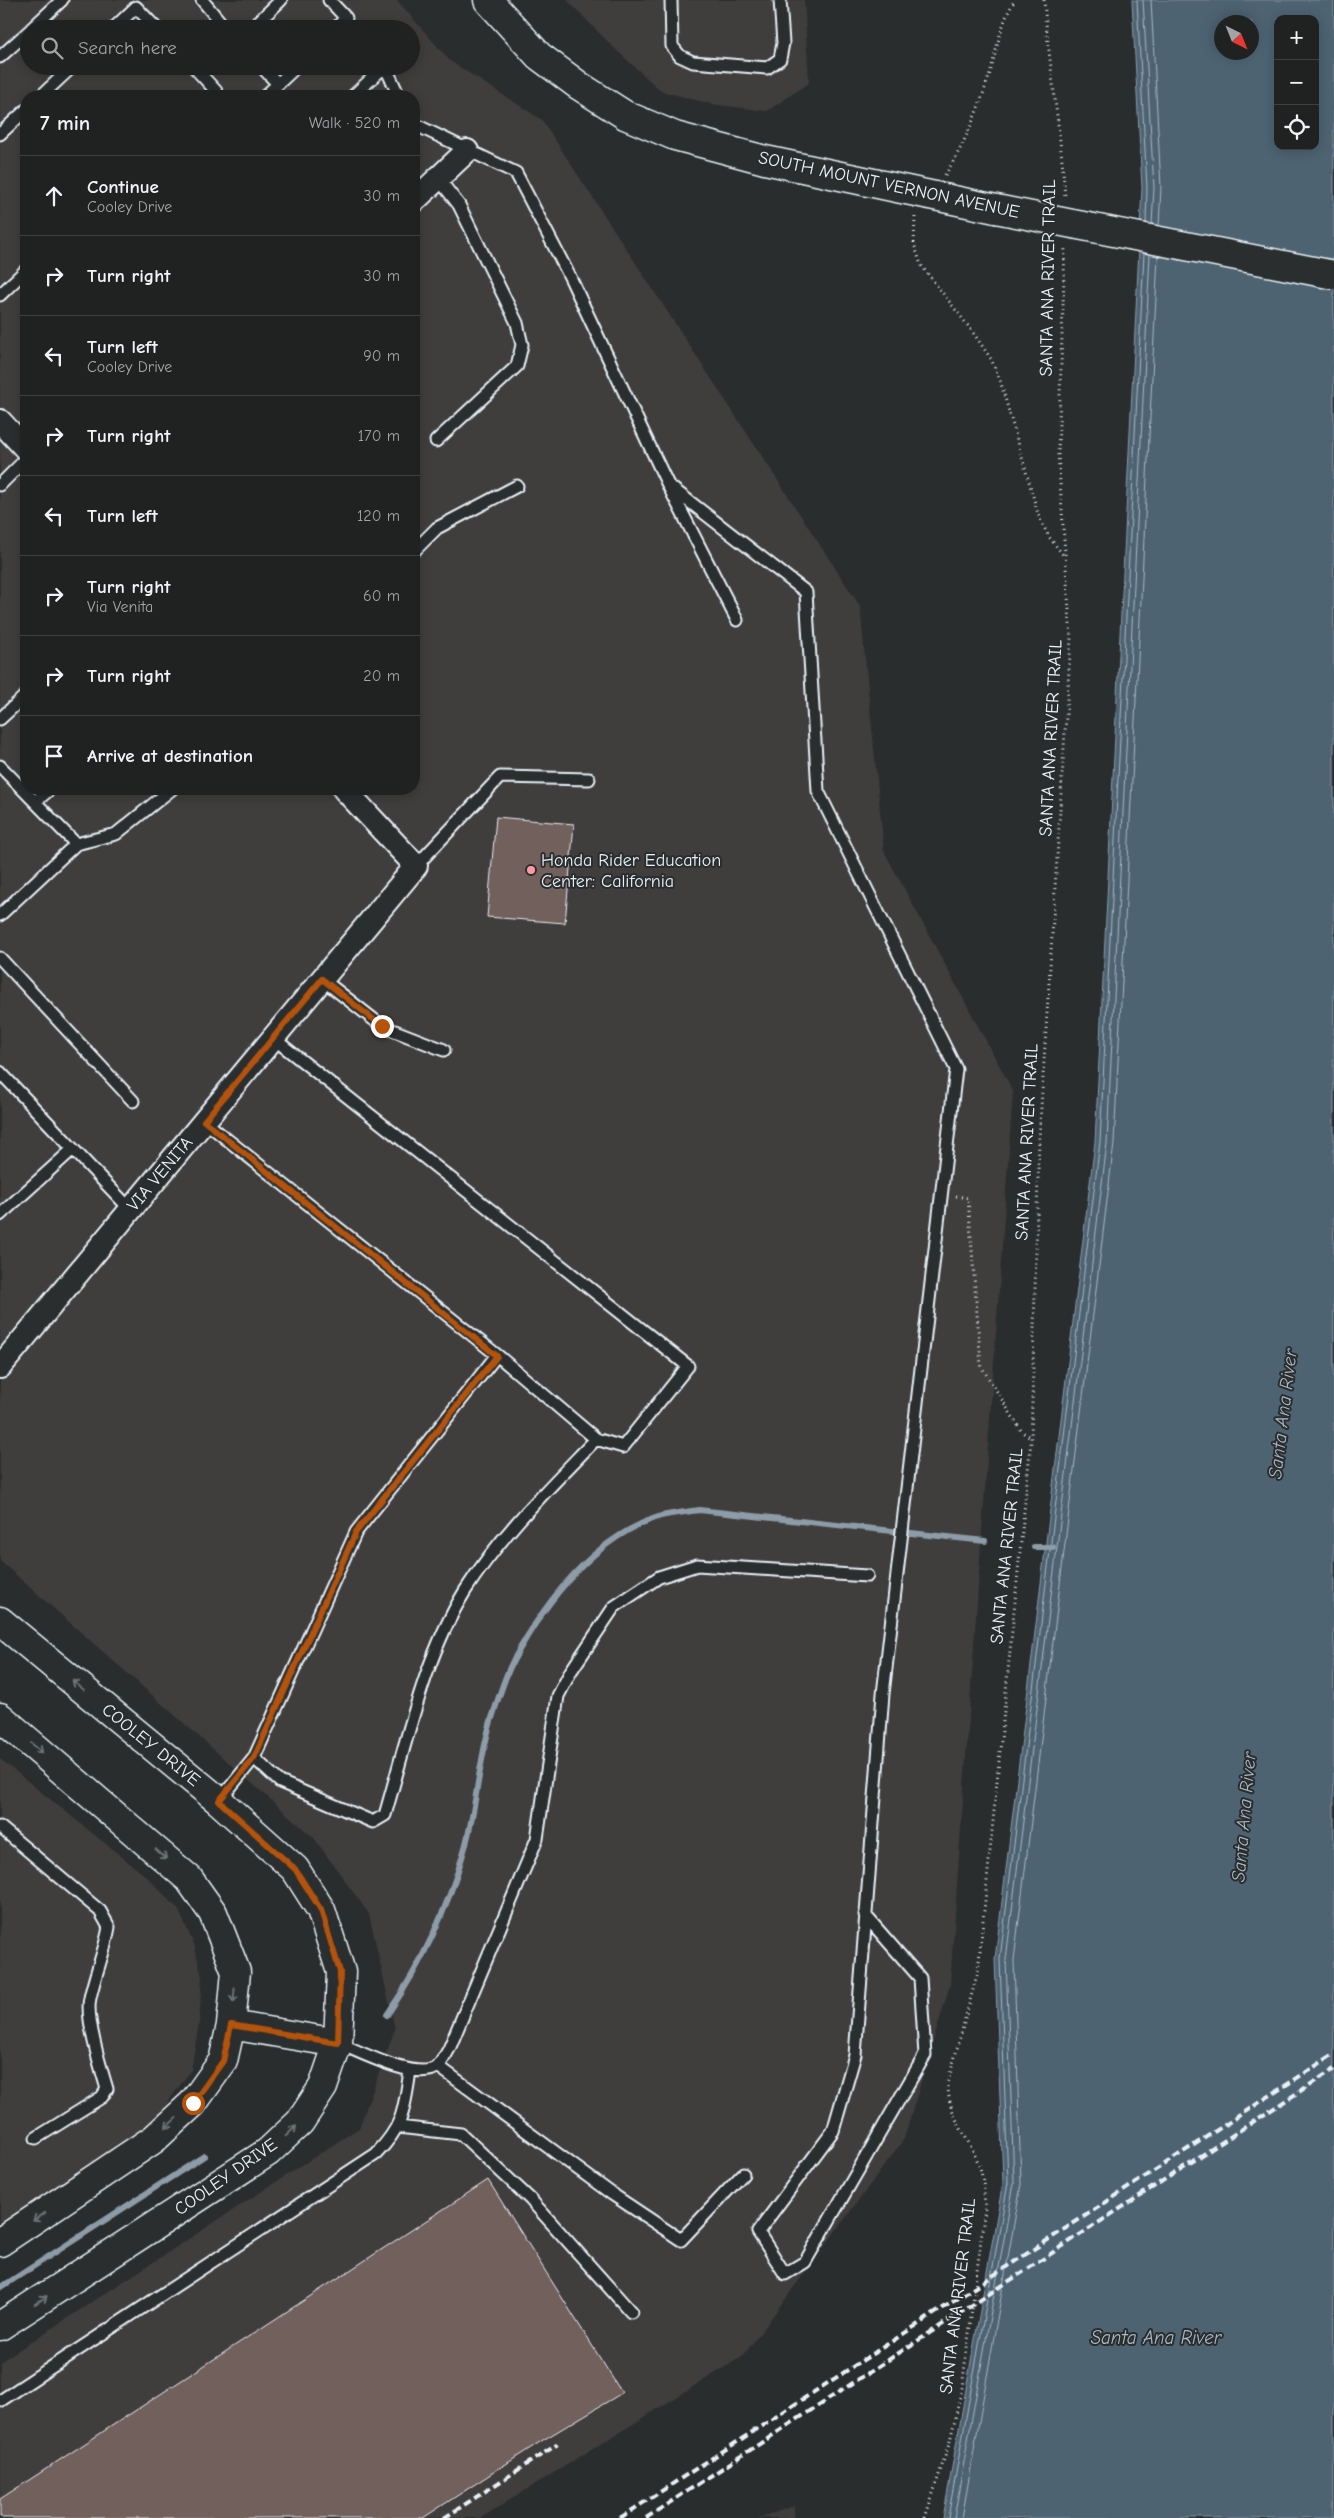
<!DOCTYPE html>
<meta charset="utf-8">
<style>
body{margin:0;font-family:"Comic Neue",sans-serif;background:#282a2a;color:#f1f3f6}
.controls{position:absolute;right:15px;top:15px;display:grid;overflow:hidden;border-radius:10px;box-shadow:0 2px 12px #0003}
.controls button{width:45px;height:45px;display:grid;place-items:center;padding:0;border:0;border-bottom:1px solid #3d3f40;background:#202222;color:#f1f3f6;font:25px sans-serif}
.compass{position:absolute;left:1214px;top:15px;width:45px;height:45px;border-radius:50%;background:#202222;box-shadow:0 2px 12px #0003;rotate:137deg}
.stop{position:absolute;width:15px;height:15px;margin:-11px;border:4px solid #b45309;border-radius:50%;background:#fff}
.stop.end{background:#b45309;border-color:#fff;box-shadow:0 1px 5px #0008}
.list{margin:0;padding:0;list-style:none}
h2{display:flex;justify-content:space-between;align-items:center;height:65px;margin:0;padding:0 20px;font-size:21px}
h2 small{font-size:16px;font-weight:400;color:#a2a4a5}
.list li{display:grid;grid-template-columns:32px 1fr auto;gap:15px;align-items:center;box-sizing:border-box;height:80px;padding:0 20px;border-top:1px solid #3d3f40}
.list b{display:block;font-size:19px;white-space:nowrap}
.list p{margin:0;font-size:16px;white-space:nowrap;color:#a2a4a5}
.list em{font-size:16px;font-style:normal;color:#a2a4a5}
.icon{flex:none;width:28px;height:28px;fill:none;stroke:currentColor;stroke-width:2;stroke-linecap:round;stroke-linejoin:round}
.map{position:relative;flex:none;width:1334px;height:2518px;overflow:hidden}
.search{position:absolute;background:#202222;box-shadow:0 2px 12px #0003;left:20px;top:20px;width:400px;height:55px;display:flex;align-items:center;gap:12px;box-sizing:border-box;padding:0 18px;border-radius:28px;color:#a2a4a5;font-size:19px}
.panel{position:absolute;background:#202222;box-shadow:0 2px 12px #0003;left:20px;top:90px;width:400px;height:705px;border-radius:20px}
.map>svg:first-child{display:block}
.built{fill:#403c3c;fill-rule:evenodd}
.water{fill:#4e6372;stroke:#8c9ca8;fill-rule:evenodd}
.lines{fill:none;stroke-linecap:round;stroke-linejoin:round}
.shore{stroke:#aab8c2;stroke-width:1}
.stream{stroke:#8c9ca8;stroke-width:6}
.building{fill:#72605b;stroke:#e8f1f8}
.lane-casing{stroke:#e8f1f8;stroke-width:15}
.street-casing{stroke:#e8f1f8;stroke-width:26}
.secondary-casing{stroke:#e8f1f8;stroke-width:31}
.primary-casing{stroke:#e8f1f8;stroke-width:31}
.path{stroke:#e8f1f8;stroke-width:3;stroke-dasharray:1 4;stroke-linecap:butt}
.lane{stroke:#2a2d2e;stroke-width:11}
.street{stroke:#2a2d2e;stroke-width:22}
.secondary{stroke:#2a2d2e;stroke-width:28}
.primary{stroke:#2a2d2e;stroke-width:28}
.rail{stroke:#e8f1f8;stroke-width:4;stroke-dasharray:8 4;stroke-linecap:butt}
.primary-bridge-casing{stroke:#e8f1f8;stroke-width:31;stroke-linecap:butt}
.primary-bridge{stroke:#2a2d2e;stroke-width:28}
.oneway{stroke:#6c7275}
.route{stroke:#b45309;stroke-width:6}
.poi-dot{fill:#ff9aa2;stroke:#2a2d2e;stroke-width:2}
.labels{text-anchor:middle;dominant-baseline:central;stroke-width:4;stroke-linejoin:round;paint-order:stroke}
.street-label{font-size:18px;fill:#e8f1f8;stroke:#2a2d2e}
.poi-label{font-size:18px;fill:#e8f1f8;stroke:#2a2d2e;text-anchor:start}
.water-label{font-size:19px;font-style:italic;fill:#aab8c2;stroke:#2a2d2e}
</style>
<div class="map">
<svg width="1334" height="2518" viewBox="0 0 1334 2518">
<rect width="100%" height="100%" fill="#2a2d2e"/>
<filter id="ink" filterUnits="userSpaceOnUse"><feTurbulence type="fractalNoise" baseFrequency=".02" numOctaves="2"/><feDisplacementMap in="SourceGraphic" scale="10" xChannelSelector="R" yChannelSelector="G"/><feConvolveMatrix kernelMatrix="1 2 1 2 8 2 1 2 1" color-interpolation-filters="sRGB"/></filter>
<g filter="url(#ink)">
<!-- built -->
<path class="built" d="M0 0H397L450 61 542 120 860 606 884 851 1013 1091 950 1985 904 2139 743 2356 481 2518H0V2362L359 2128 395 2029 369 1914 314 1838 0 1561ZM29 29H411V66H29ZM26 96H414V789H26Z
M567 0H804L809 83 767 111 711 104 661 91 613 47Z
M0 1759 147 1877 178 1909 194 1944 202 1977 199 2023 191 2070 158 2116 122 2144 0 2223Z
M795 2506 794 2518H757Z"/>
<!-- water -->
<path class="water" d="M1132 0H1334V2518H943L1003 2182 995 1959 1095 1142 1142 188ZM1278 19H1315V146H1278ZM1222 22H1252V52H1222Z"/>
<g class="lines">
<!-- shore -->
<path class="shore" d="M1137 0 1147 188 1146 223
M1143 0 1154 188 1152 224
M1151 0 1161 187 1159 226
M948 2518 1008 2183 1000 1959 1100 1142 1144 253
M954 2518 1014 2183 1006 1959 1107 1143 1150 254
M962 2518 1021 2184 1014 1960 1114 1143 1158 256"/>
<!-- stream -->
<path class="stream" d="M1034 1547H1053
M387 2015C422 1964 447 1911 464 1851 477 1808 478 1761 492 1718 498 1700 504 1678 513 1661 545 1602 594 1537 661 1516 673 1513 687 1512 699 1510L985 1541
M0 2288 204 2156"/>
</g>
<!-- building -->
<path class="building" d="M496 817 574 824 565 923 487 917Z
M488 2180 622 2393 543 2440 423 2518H0V2499Z"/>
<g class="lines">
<!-- lane casing -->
<g class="lane-casing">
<path id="lane" d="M202 0 226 29
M329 0 346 18 335 29
M671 0 672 46 680 56 693 62 767 68 780 59 783 43 780 0
M31 29 62 0
M113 29 136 7 157 29
M251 29 281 0
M0 57 29 31
M193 66 216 91 210 96
M261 66 278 84 297 66
M385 66 399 96
M41 96 73 66
M265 96 278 84
M353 96 385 66
M414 124 516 173 570 277 668 485 737 620
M0 134 26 110
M0 295 26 270
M436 441 517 366 522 345 517 323 459 205 438 178
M0 485 26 459
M668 485 806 592 818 791 956 1069 883 1694 855 2055 833 2131 758 2232 785 2274 805 2262 925 2055 920 1978 865 1915
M414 551 437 528 517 486
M0 719 26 695
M0 766 76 844 116 834 172 789
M35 802 50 789
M416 866 500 777 589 779
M0 915 76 844
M0 958 133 1101
M322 979 382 1026 444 1050
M0 1072 131 1210
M204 1121 497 1355 596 1439
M0 1215 73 1149
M254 1758 356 1532 497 1355
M219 1801 254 1758 280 1782 373 1822 385 1815C407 1740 424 1658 465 1591 501 1534 550 1487 596 1439L623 1447 688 1366 273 1038
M0 1827 100 1911 109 1927C105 1951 95 1974 90 1998 85 2017 101 2069 107 2089L102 2097 36 2138
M338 2043C359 2051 419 2083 438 2066 442 2062 446 2054 449 2049L537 1839 558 1696 571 1671 614 1607 659 1577 697 1565 867 1576
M438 2066 612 2194 681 2240 743 2174
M398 2127 461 2134 530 2199 631 2312
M0 2401 376 2154C404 2125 404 2110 410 2071"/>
</g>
<!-- street casing -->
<g class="street-casing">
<path id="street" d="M414 201 467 151
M0 421 26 449
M0 1367 416 866 344 789"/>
</g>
<!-- secondary casing -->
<g class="secondary-casing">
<path id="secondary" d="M0 1621 219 1801 295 1869 321 1910 341 1972 338 2043 323 2087 300 2122 268 2152 0 2326
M0 1717 189 1879 213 1913 236 1972 231 2025 223 2061 193 2103 154 2139 0 2242
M231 2025 338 2043"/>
</g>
<!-- primary casing -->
<g class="primary-casing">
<path id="primary" d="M488 0 539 56 578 85 625 115 675 136 765 160 996 209"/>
</g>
<!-- path -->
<path class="path" d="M1044 0C1049 66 1061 131 1065 198
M945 175C965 144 979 108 990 73 997 49 1001 21 1015 0
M915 217 914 244 921 265 972 331 991 359 1000 380 1039 517 1049 537 1064 556
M956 1196 968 1198 981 1366 1022 1432 1030 1437
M925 2518 950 2441 962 2388 985 2208C984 2193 984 2179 979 2165 968 2135 947 2116 948 2082L978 1971 1031 1441 1039 1139 1071 638 1058 454 1065 247"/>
<!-- lane -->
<use href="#lane" class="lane"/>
<!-- street -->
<use href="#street" class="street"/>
<!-- secondary -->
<use href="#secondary" class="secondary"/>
<!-- primary -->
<use href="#primary" class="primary"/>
<!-- rail -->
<path class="rail" d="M444 2518 558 2444
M620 2518 1334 2054
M646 2518 1334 2069"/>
<!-- primary-bridge casing -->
<g class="primary-bridge-casing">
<path id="primary-bridge" d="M996 209 1334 275"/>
</g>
<!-- primary-bridge -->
<use href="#primary-bridge" class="primary-bridge"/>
</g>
<!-- one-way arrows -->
<defs><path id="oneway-shaft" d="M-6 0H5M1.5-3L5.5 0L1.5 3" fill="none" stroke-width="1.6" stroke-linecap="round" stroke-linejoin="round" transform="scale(1.25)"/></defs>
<g class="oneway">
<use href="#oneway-shaft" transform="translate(78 1685) rotate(-141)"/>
<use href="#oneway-shaft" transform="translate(37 1748) rotate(40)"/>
<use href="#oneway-shaft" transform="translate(161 1854) rotate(42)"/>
<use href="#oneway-shaft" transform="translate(234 1995) rotate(95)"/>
<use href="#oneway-shaft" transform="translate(171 2123) rotate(137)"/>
<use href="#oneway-shaft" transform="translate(291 2131) rotate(-44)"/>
<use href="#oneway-shaft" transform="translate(39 2217) rotate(147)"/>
<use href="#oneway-shaft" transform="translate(41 2300) rotate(-33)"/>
</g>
</g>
<g class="lines" filter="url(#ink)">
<!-- route -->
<path class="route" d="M193 2103 223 2061 231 2025 338 2043 340 1972 321 1910 295 1869 219 1801 254 1758 356 1532 497 1356 204 1121 322 979 382 1026"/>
</g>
<!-- markers -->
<circle class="poi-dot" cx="531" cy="870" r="5"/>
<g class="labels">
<!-- street labels -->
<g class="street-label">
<text transform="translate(889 185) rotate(12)">SOUTH MOUNT VERNON AVENUE</text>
<text transform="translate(1048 278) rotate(-89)">SANTA ANA RIVER TRAIL</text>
<text transform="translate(1051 738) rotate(-87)">SANTA ANA RIVER TRAIL</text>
<text transform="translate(1027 1142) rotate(-87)">SANTA ANA RIVER TRAIL</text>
<text transform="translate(160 1174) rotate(-50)">VIA VENITA</text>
<text transform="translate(1007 1546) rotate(-84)">SANTA ANA RIVER TRAIL</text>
<text transform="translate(151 1745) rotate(39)">COOLEY DRIVE</text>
<text transform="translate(226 2177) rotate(-35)">COOLEY DRIVE</text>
<text transform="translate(958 2296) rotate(-83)">SANTA ANA RIVER TRAIL</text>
</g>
<!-- poi labels -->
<g class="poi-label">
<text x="541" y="860">Honda Rider Education<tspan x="541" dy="21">Center: California</tspan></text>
</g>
<!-- water labels -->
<g class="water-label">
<text transform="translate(1283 1414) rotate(-83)">Santa Ana River</text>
<text transform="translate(1244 1817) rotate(-85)">Santa Ana River</text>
<text x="1156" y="2338">Santa Ana River</text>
</g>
</g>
</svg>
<div class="controls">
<button>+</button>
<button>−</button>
<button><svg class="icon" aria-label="locate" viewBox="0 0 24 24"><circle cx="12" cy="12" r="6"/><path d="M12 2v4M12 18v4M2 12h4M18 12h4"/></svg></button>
</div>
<svg class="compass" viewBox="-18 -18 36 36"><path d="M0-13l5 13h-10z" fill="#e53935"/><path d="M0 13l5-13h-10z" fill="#a2a4a5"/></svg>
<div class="stop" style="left:193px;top:2103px"></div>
<div class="stop end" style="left:382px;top:1026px"></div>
<div class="search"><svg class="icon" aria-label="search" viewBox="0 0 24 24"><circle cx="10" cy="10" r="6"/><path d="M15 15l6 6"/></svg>Search here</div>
<section class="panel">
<h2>7 min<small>Walk · 520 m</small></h2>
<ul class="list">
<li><svg class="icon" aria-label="ahead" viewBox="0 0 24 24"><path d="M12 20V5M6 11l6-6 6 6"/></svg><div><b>Continue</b><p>Cooley Drive</p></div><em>30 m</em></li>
<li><svg class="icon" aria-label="right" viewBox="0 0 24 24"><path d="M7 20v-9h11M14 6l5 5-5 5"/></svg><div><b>Turn right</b></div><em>30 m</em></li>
<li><svg class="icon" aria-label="left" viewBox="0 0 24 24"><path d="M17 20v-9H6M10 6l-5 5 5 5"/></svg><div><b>Turn left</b><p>Cooley Drive</p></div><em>90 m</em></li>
<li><svg class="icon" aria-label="right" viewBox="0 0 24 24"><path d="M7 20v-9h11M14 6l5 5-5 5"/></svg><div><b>Turn right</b></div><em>170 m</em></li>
<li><svg class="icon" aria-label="left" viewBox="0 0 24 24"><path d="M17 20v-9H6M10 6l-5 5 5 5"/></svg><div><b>Turn left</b></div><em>120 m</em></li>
<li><svg class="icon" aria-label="right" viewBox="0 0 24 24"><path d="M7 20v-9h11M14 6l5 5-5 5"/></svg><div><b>Turn right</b><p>Via Venita</p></div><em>60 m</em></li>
<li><svg class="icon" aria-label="right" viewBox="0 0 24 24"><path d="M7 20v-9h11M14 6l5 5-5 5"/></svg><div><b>Turn right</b></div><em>20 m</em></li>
<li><svg class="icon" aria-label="arrive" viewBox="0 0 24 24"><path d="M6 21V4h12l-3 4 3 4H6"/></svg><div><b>Arrive at destination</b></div></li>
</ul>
</section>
</div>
